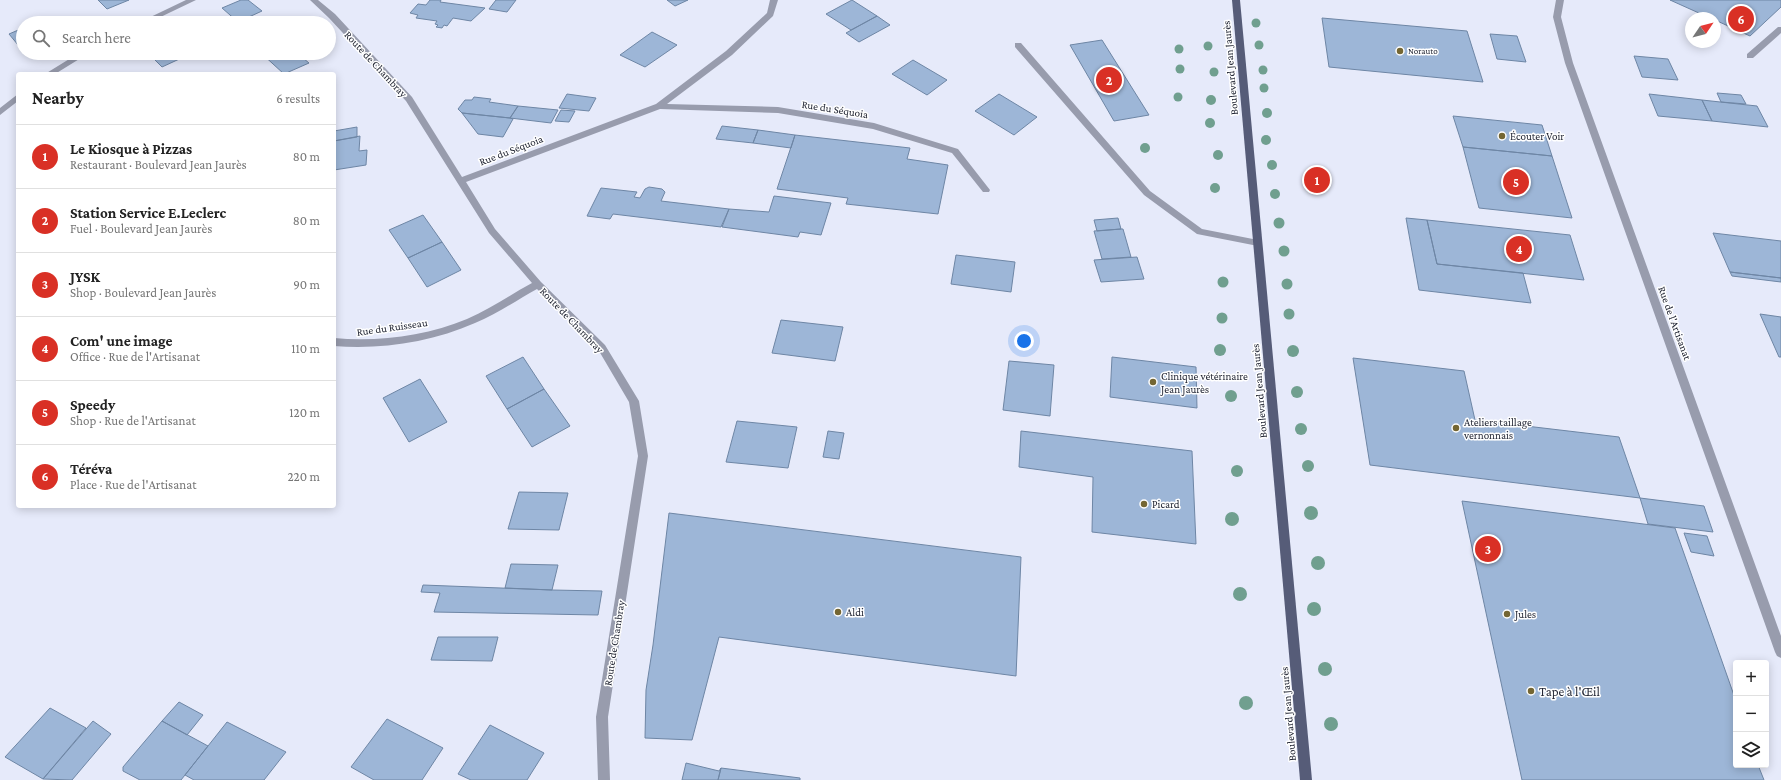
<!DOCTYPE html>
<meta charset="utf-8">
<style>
body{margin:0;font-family:"Crimson Pro",serif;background:#f6f6f6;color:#222}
.controls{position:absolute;right:12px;bottom:12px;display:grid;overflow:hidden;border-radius:4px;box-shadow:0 2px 10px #0003}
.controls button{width:36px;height:36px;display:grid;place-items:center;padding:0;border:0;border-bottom:1px solid #e0e0e0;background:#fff;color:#222;font:20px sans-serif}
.compass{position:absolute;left:1685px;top:12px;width:36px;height:36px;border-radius:50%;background:#fff;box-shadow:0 2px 10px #0003;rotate:55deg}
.you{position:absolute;left:1024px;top:341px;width:14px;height:14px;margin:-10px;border:3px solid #fff;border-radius:50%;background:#1a73e8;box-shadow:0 0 0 6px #1a73e833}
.badge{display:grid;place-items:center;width:26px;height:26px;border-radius:50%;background:#d93025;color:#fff;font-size:13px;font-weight:700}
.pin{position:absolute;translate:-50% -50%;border:2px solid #fff;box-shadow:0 1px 4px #0006}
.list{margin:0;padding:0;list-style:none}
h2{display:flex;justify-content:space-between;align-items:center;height:52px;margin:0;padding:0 16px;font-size:17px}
h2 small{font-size:13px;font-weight:400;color:#767676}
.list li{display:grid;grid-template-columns:26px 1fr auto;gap:12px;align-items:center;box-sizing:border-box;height:64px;padding:0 16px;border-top:1px solid #e0e0e0}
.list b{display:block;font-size:15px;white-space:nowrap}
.list p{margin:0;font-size:13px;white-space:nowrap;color:#767676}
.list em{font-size:13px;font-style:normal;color:#767676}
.icon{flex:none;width:22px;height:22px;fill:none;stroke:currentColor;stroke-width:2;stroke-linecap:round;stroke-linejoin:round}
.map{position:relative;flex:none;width:1781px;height:780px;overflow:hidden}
.search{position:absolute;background:#fff;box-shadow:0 2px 10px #0003;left:16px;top:16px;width:320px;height:44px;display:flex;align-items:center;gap:10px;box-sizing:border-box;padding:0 14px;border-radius:22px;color:#767676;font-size:15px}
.panel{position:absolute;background:#fff;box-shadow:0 2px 10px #0003;left:16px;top:72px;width:320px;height:436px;border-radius:4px}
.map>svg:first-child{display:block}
.building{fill:#9db6d7;stroke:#6e86a5}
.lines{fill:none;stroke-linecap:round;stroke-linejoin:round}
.minor{fill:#989cad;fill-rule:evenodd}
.major{fill:#565c78;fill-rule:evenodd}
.tree{fill:#709f8f}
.poi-dot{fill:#746633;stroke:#fff;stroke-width:1.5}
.labels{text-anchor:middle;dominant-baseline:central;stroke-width:3;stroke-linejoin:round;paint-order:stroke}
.far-poi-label{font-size:9px;fill:#232735;stroke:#fff;text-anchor:start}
.street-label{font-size:11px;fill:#232735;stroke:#fff}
.poi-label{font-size:11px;fill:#232735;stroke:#fff;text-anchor:start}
.near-poi-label{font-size:13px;fill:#232735;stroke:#fff;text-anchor:start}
</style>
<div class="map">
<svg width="1781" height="780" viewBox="0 0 1781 780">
<rect width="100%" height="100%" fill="#e6eafa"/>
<!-- building -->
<path class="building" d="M98 0H129L107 9Z
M241 0H248L262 11 238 22 222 8Z
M430 0H441L440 2 485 8 471 21 453 18 447 26 444 25 442 28 436 27 438 25 435 24 437 21 416 18 418 15 410 13 418 4 426 5Z
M496 0H516L507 12 489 9Z
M667 0H688L675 6Z
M852 0 877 16 851 30 826 14Z
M1670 0H1781V7L1750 36 1715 20V18H1710Z
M877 16 890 25 859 42 846 33Z
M1322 18 1467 31 1483 82 1329 67Z
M23 28V51L9 34Z
M652 32 677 45 645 67 620 55Z
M1490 34 1517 36 1526 62 1497 59Z
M1102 40 1149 115 1114 121 1070 45Z
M148 53H186L188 55 162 67Z
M261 53H297L309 63 284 74Z
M1634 56 1668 59 1678 80 1642 77Z
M913 60 947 80 927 95 892 74Z
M1717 93 1741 95 1746 104 1721 102Z
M567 94 596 98 589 111 559 108Z
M999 94 1037 117 1014 135 975 111Z
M1649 94 1702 100 1712 121 1658 116Z
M474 97 491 99 489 102 518 106 510 118 462 113 458 109 465 100H472Z
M1702 100 1757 106 1768 127 1712 121Z
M518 106 558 110 551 123 510 118Z
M561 110 575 111 569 122 555 121Z
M462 113 510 118 513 119 503 137 478 134Z
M1453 116 1542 125 1552 156 1463 147Z
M722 126 758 130 753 143 716 139Z
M357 127V137L334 141V131Z
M758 130 795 135 791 148 753 143Z
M795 135 910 148 907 159 948 165 938 214 846 204 848 198 777 189Z
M360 136 359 151 367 150 366 165 334 170V141Z
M1463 147 1552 156 1572 218 1479 208Z
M1311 173 1322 174 1324 187 1313 186Z
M649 187 662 189 665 192 661 201 729 209 721 227 613 214 610 219 587 216 601 188 637 192 634 197 640 198 645 189Z
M774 196 831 203 821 235 800 232 798 237 722 227 729 209 769 212Z
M423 215 442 242 408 258 389 230Z
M1118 218 1121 229 1097 231 1094 220Z
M1406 218 1427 220 1437 264 1523 273 1531 303 1419 290Z
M1427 220 1570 235 1584 280 1437 264Z
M1121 229H1123L1131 257 1102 259 1094 231Z
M1713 233 1781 241V278L1730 272Z
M442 242 461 270 427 287 408 258Z
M956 255 1015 262 1011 292 951 284Z
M1137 257 1144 279 1101 282 1094 260Z
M1730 272 1781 278V282L1732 276Z
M1760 314 1781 317V357H1779Z
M781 320 843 327 835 361 772 353Z
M523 357 544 389 507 409 486 376Z
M1112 357 1196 367 1197 408 1110 397Z
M1353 358 1464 371 1475 420 1619 437 1640 498 1370 465Z
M1009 361 1054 365 1050 416 1003 410Z
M420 379 447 422 409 442 383 398Z
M544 389 570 426 532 447 507 409Z
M737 421 797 427 788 468 726 462Z
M828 431 844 433 839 459 823 457Z
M1021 431 1192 451 1196 544 1092 532 1093 477 1019 467Z
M519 492 568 493 559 530 508 529Z
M1640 498 1704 506 1713 532 1648 524Z
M1462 501 1675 528 1736 701V765H1758L1764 780H1522Z
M669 513 1021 557 1016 676 719 637 692 740 645 738 646 690 653 645Z
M1684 533 1707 536 1714 556 1691 552Z
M511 564 558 565 552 590 505 588Z
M423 585 552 590 602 591 598 615 434 612 440 593 421 592Z
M438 637H498L492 661 431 660Z
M179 702 203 715 187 735 162 721Z
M50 708 86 728 43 779 5 757Z
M387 719 443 748 422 780H374L351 767Z
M93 721 111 734 72 780 43 779Z
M162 721 208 746 181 780H140L123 771V767Z
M227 722 286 752 264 780H194L185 775Z
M490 725 544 753 527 780H471L458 774Z
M686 763 719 771 721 768 718 780H682Z
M721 768 800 778V780H718Z"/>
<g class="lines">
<!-- minor -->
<path class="minor" d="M186 0H196L148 23H138Z
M310 0H318L335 14 412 97 462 177 656 104 726 51 767 13 770 0H778L773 16 732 55 667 104 778 107 874 123 958 149 990 190 989 192H983L952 153 873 129 778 113 660 109 466 182 495 229 541 282 605 345 639 401 648 456 608 717 610 780H598L596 717 638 456 629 402 599 351 537 289C517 300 497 314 475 323 432 342 381 350 334 346V338C378 342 426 336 467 319 490 309 510 295 532 283L489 233 406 101 329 18Z
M1556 0H1564L1561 17 1573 63 1781 636V658L1777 656 1775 652 1565 63 1553 17Z
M1778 27H1781V33L1753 58H1747V54Z
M1015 43H1021L1150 191 1202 229 1258 240 1261 241 1262 243 1261 245 1258 246 1197 234 1144 195 1015 47Z
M79 53H89L55 74H45Z
M18 94V101L0 115V108Z"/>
<!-- major -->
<path class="major" d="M1232 0H1240L1312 780H1300Z"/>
</g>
<!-- trees -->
<g class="tree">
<circle cx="1256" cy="23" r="4.5"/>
<circle cx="1259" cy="45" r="4.5"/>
<circle cx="1208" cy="46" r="4.5"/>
<circle cx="1179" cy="49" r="4.5"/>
<circle cx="1180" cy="69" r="4.5"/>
<circle cx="1263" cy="70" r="4.5"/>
<circle cx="1214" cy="72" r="4.5"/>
<circle cx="1264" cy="88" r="4.5"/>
<circle cx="1178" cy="97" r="4.5"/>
<circle cx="1211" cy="100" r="5"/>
<circle cx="1267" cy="113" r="5"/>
<circle cx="1210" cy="123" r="5"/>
<circle cx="1266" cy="140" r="5"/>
<circle cx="1145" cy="148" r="5"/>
<circle cx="1218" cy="155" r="5"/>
<circle cx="1272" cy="165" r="5"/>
<circle cx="1215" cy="188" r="5"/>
<circle cx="1275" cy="194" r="5"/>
<circle cx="1279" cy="223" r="5.5"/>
<circle cx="1284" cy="251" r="5.5"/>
<circle cx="1223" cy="282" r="5.5"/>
<circle cx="1287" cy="284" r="5.5"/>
<circle cx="1289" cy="314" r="5.5"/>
<circle cx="1222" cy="318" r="5.5"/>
<circle cx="1220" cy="350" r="6"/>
<circle cx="1293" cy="351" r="6"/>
<circle cx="1297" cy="392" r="6"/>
<circle cx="1231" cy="396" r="6"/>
<circle cx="1301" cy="429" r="6"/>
<circle cx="1308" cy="466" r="6"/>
<circle cx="1237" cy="471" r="6"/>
<circle cx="1311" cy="513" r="7"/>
<circle cx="1232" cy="519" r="7"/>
<circle cx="1318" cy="563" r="7"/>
<circle cx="1240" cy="594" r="7"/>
<circle cx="1314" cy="609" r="7"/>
<circle cx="1325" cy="669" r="7"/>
<circle cx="1246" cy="703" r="7"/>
<circle cx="1331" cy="724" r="7"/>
</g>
<!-- markers -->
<g class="poi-dot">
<circle cx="1400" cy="51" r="4"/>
<circle cx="1502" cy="136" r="4"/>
<circle cx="1153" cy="382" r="4"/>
<circle cx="1456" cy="428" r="4"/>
<circle cx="1144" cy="504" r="4"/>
<circle cx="838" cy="612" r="4"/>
<circle cx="1507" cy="614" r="4"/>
<circle cx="1531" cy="691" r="4"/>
</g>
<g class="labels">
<!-- far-poi labels -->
<g class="far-poi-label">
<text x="1408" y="51">Norauto</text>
</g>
<!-- street labels -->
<g class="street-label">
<text transform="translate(376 64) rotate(47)">Route de Chambray</text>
<text transform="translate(1230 68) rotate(-95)">Boulevard Jean Jaurès</text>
<text transform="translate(835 109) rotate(9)">Rue du Séquoia</text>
<text transform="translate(511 150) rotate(-21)">Rue du Séquoia</text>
<text transform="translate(572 320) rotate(46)">Route de Chambray</text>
<text transform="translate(1675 323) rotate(70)">Rue de l'Artisanat</text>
<text transform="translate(392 327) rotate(-8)">Rue du Ruisseau</text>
<text transform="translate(1259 391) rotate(-95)">Boulevard Jean Jaurès</text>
<text transform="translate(614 643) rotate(-81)">Route de Chambray</text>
<text transform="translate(1288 714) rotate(-95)">Boulevard Jean Jaurès</text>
</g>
<!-- poi labels -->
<g class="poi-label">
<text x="1510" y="136">Écouter Voir</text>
<text x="1161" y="376">Clinique vétérinaire<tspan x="1161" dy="13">Jean Jaurès</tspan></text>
<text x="1464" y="422">Ateliers taillage<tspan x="1464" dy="13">vernonnais</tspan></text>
<text x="1152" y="504">Picard</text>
<text x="846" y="612">Aldi</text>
<text x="1515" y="614">Jules</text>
</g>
<!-- near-poi labels -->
<g class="near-poi-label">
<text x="1539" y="691">Tape à l'Œil</text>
</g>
</g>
</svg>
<div class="controls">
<button>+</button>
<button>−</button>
<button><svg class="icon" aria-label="layers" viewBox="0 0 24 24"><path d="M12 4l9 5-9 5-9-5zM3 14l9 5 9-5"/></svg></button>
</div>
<svg class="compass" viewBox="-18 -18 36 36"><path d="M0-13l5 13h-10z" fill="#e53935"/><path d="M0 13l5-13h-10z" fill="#767676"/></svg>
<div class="you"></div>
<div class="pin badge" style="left:1317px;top:180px">1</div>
<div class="pin badge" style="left:1109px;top:80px">2</div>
<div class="pin badge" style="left:1488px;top:549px">3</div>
<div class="pin badge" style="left:1519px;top:249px">4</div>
<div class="pin badge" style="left:1516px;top:182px">5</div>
<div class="pin badge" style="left:1741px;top:19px">6</div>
<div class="search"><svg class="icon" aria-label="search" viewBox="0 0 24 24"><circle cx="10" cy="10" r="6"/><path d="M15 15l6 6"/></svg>Search here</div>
<section class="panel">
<h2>Nearby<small>6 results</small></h2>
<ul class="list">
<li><span class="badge">1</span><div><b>Le Kiosque à Pizzas</b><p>Restaurant · Boulevard Jean Jaurès</p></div><em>80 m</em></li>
<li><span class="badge">2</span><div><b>Station Service E.Leclerc</b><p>Fuel · Boulevard Jean Jaurès</p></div><em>80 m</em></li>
<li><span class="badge">3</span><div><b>JYSK</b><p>Shop · Boulevard Jean Jaurès</p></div><em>90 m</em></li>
<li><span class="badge">4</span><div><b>Com' une image</b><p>Office · Rue de l'Artisanat</p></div><em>110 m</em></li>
<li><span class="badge">5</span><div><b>Speedy</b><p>Shop · Rue de l'Artisanat</p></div><em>120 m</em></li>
<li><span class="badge">6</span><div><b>Téréva</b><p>Place · Rue de l'Artisanat</p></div><em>220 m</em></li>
</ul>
</section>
</div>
